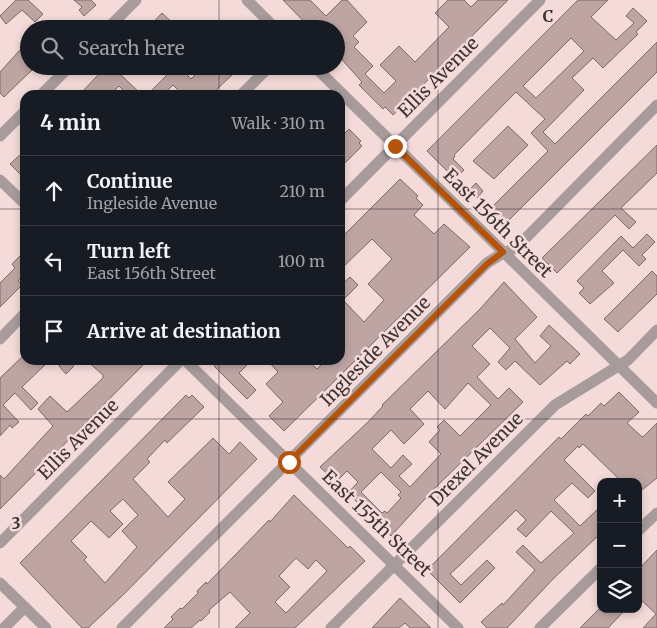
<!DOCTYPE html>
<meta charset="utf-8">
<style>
body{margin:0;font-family:Merriweather,serif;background:#242831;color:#f1f3f6}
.controls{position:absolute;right:15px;bottom:15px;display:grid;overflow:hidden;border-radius:10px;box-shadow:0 2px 8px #0003}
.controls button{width:45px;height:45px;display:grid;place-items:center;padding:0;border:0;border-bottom:1px solid #363941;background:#171b24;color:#f1f3f6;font:25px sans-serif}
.stop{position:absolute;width:15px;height:15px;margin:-11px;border:4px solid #b45309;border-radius:50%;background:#fff}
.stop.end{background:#b45309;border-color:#fff;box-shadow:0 1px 5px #0008}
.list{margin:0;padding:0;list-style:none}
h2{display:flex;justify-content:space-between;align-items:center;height:65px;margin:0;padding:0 20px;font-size:21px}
h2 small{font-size:16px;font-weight:400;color:#9ea1a6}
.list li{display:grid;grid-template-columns:32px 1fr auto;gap:15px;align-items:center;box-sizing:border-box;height:70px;padding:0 20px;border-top:1px solid #363941}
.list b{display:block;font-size:19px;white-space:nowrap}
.list p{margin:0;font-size:16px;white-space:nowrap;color:#9ea1a6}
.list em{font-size:16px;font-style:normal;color:#9ea1a6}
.icon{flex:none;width:28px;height:28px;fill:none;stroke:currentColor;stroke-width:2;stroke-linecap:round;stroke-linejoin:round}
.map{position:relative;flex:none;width:657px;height:628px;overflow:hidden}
.search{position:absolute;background:#171b24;box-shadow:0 2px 8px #0003;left:20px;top:20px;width:325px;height:55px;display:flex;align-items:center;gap:12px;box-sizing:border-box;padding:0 18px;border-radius:28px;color:#9ea1a6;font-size:19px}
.panel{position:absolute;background:#171b24;box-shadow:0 2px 8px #0003;left:20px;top:90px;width:325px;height:275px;border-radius:15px}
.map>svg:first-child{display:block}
.building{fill:#bea5a3;stroke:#7f6866;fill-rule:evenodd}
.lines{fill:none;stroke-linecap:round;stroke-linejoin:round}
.minor{stroke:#a79c9b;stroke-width:11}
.route{stroke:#b45309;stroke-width:6}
.grid{fill:none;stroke:#3c3231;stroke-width:1;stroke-opacity:0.55}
.labels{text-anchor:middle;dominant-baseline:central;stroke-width:5;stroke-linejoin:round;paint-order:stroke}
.street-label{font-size:18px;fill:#3c3231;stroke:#f4dad8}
.grid-label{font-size:16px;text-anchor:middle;font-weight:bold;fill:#3c3231;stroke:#f4dad8;stroke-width:5;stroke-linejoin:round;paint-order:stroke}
</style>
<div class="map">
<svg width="657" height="628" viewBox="0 0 657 628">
<rect width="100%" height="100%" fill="#f4dad8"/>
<!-- building -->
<path class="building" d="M16 0H28L43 14 35 22 22 10 6 24 0 16Z
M74 0H91L96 5 84 16 79 10 82 7Z
M283 0H310L326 16 342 0H347L367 22 353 36 359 42 354 47 373 66 365 74 384 93 396 81 380 65 399 46 415 62 449 27 435 13 448 0H464L471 7 478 0H508L393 115 385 107 383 109 359 85 362 82 336 53V29H311Z
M578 0H608L591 17 616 40 634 23 626 16 633 8 647 21 636 32 638 34 603 68 593 58 572 78 584 90 543 132 555 144 657 42V72L505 224 490 209 548 151 531 133 545 119 532 107 516 92 454 155 455 156 453 159 464 170 455 179 427 151ZM571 38 584 51 536 98 523 86Z
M162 13 179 29H147Z
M29 40V67L32 70 4 97 0 93V72Z
M111 66H130L121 75 142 95H128L119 86 110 95H79L101 72 103 74Z
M164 66H178L191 79 204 66H229L235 72 211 95H183L173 85 163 95H147L170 72Z
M508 126 528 145 494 179 473 161Z
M349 129 361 141 359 143 362 146 344 164 340 160V138Z
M657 145V173L621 208 636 222 629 229 615 215 557 273 542 258Z
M21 154 25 158V179L10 164Z
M400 179 418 196 416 198 423 205 414 215 434 234 444 224 470 247 284 431 269 416 283 402 266 384 278 372 267 360H308L317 369 326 360H340V286L350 277 358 285 343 300 364 322 384 300 368 284 392 259 372 239 340 270V239Z
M476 183 483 191 477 198 469 190Z
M647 234 655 242 642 255 646 259 639 266 623 250 602 271 614 283 590 304 579 293 584 288 577 281 621 236 633 248Z
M25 251V275L18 281 22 285 0 307V283L15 268 12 264Z
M652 271 657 276V294L618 332 604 319Z
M504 282 537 317 515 339 535 363 551 346 540 336 549 325 580 354 570 364 567 361 540 385 515 361 506 370 498 362 510 348 490 328 472 346 490 364 477 377 498 399 509 388 523 402 434 489 391 536 348 493 358 482 347 471 336 482 320 467 368 422 383 406 382 405 480 309ZM468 383 491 405 460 436 444 420 437 427 440 430 429 442 441 454 410 487 399 476 412 464 403 455 391 468 372 449 391 430 404 444 424 424 410 409 428 391 445 409ZM381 472 401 492 398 495 401 498 387 513 385 511 382 513 361 492Z
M25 354V360H50L22 387 38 403 31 410 15 393 3 405 19 422 12 428 10 425 0 436V378Z
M65 360H68L74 366 66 374 59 366Z
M86 360H148L0 509V475L4 479 53 426 38 409 50 396 67 412 103 378V375Z
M220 360H252L239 373 256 390 247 399 214 366Z
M619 392 639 412 627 423 641 436 643 437 657 423V478L638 493V482H622L583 444 579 448 578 446 564 460 595 491 588 498 572 483 554 500 580 526 601 506V533L553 579 507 628H487L481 622 502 603 503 605 535 570 516 552 523 545 541 563 574 533 551 511 526 537 517 529 526 520 516 510 460 565 450 574 461 585 487 560 495 568 460 603 427 570 559 437 561 439 586 414 588 416 601 403 604 406Z
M186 395 189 398 192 395 204 407 167 443 165 440 147 459 150 462 133 479 168 517 185 499 168 482 213 438 229 454 240 442 257 459 123 595 88 628H82L20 563ZM123 499 138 515 122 531 137 547 105 583 84 560 87 557 71 541 91 521 109 538 123 524 110 511Z
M294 495 348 548 350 546 365 561 295 628H235L250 613 230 592 209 610 210 612 201 621 200 620 191 628H164L173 619 171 617 180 608 182 609 198 593 197 591 206 582 207 584 269 520 270 522ZM296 558 308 569 316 560 327 571 286 613 275 602 290 587 279 576Z
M657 550V628H643L656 614 638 597V570Z
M400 598 431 628H410L405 623 399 628H372Z
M599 609H626L608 628H580Z"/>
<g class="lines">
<!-- minor -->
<path class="minor" d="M247 0 276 29
M107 29 136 0
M314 66 657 403
M41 95 70 66
M241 95 270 66
M0 136 25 111
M0 180 25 204
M340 201 540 0
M0 339 25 313
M185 360 458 628
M638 531 657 513
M0 543 181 360
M0 583 46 628
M4 628 25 607
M122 628 487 263 503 253 516 248 657 105
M331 628 555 405 628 360 657 330
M540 628 601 568"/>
</g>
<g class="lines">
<!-- route -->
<path class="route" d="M289 462 487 264 503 252 395 146"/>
</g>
<!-- grid -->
<path class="grid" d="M219 0V29M438 0V628M219 66V95M0 209H25M340 209H657M219 360V628M0 419H657"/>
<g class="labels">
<!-- street labels -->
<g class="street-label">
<text transform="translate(438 77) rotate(-45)">Ellis Avenue</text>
<text transform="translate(498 223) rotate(45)">East 156th Street</text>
<text transform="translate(375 351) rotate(-45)">Ingleside Avenue</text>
<text transform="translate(78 439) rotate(-45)">Ellis Avenue</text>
<text transform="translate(476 459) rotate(-45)">Drexel Avenue</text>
<text transform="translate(377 523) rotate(44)">East 155th Street</text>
</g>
</g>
<g class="grid-label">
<text x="548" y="22">C</text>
<text x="16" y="529">3</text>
</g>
</svg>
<div class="controls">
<button>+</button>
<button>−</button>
<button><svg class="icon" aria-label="layers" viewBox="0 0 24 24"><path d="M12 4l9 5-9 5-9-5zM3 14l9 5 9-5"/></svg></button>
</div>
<div class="stop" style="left:289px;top:462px"></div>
<div class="stop end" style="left:395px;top:146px"></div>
<div class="search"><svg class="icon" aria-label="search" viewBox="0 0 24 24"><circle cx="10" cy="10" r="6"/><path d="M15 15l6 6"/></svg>Search here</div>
<section class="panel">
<h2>4 min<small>Walk · 310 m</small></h2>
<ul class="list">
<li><svg class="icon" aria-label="ahead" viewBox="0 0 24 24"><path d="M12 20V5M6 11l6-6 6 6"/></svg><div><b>Continue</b><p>Ingleside Avenue</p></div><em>210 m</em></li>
<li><svg class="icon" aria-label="left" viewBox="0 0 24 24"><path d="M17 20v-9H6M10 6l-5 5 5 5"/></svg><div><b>Turn left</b><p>East 156th Street</p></div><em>100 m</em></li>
<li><svg class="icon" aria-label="arrive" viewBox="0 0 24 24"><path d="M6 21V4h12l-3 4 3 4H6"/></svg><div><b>Arrive at destination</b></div></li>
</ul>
</section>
</div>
